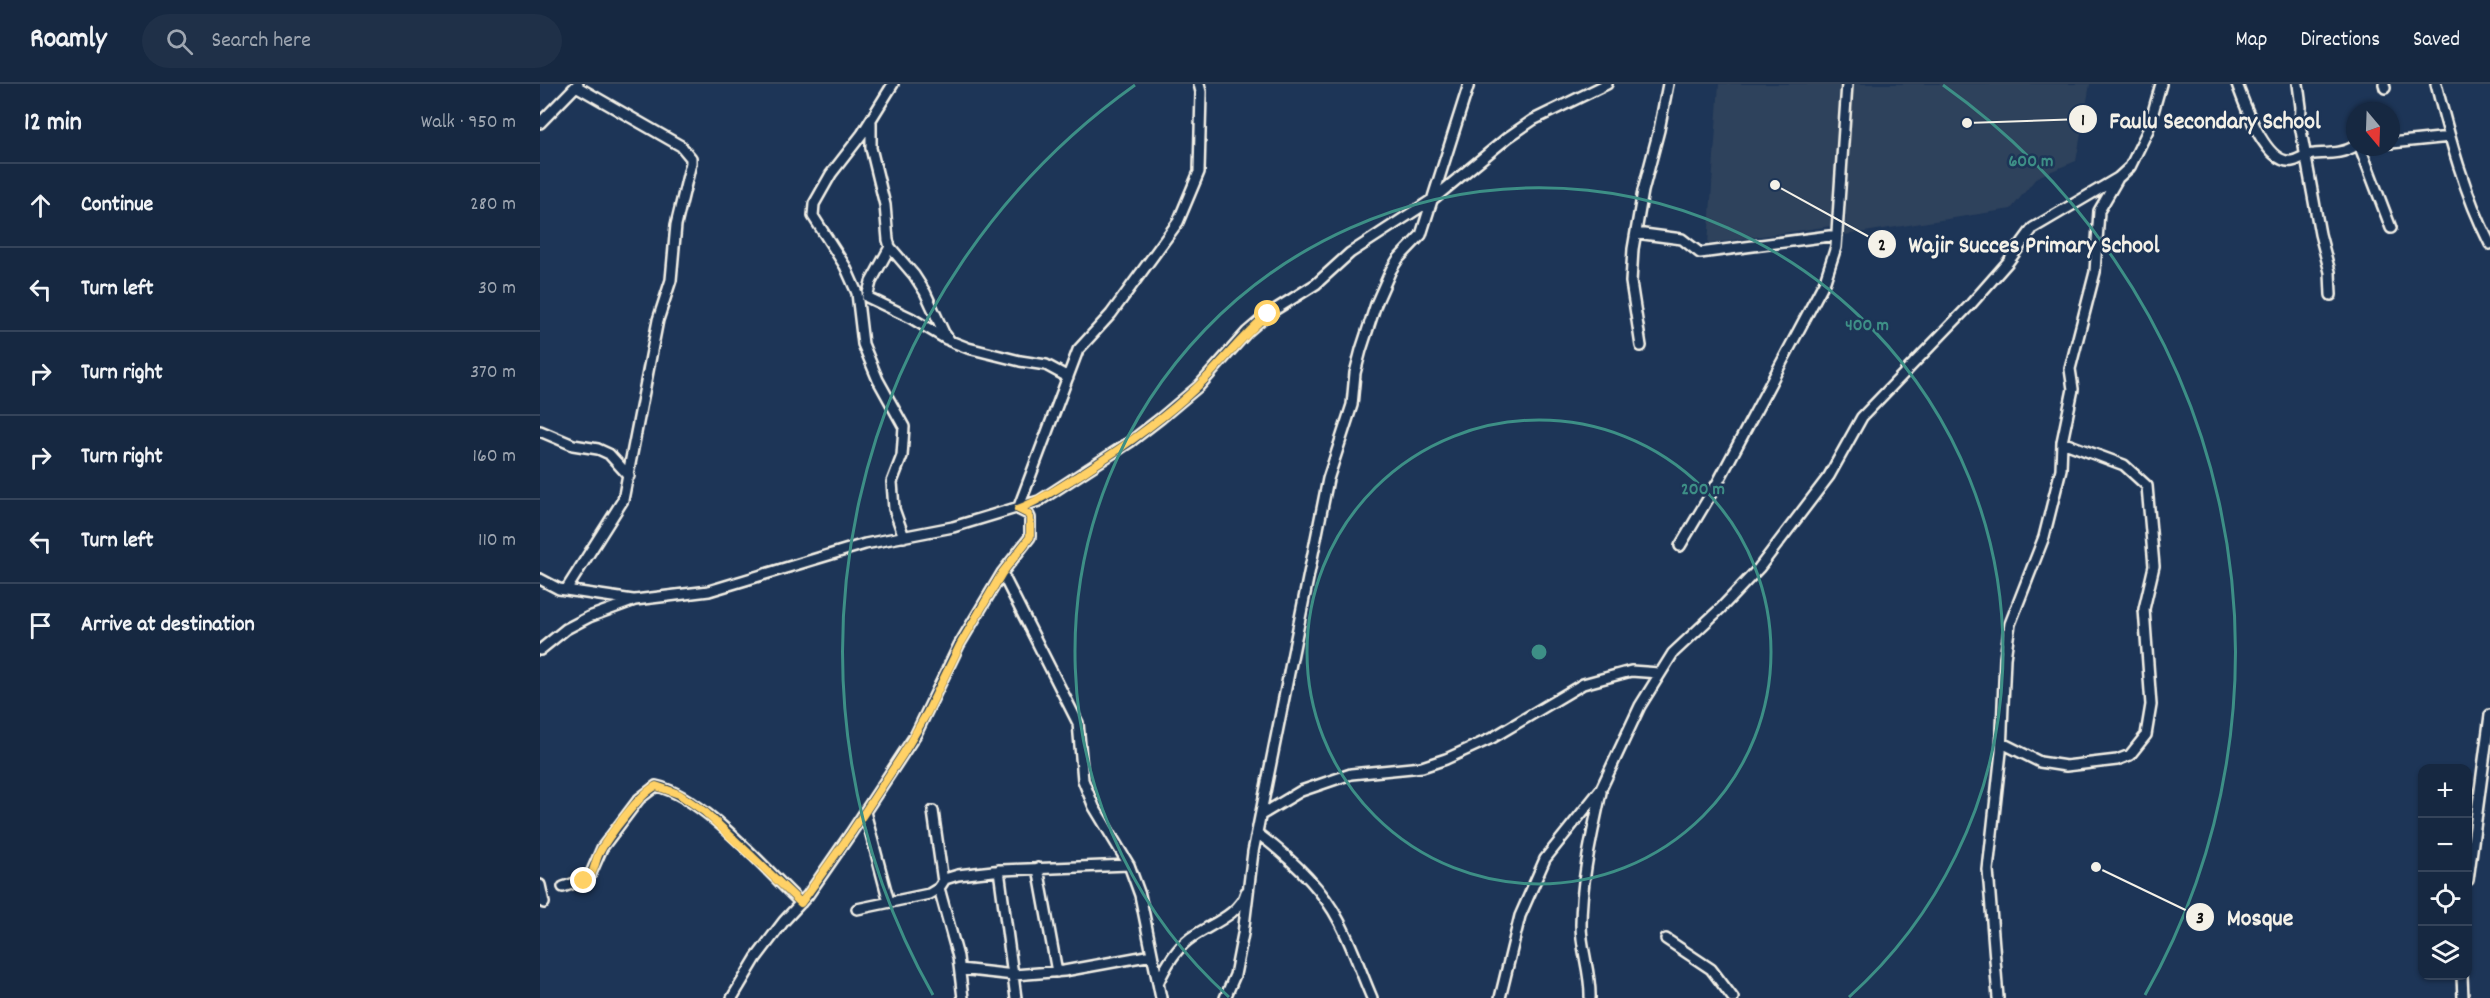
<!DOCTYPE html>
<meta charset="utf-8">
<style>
body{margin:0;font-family:Dekko,sans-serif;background:#1f3048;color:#f1f3f6}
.controls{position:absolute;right:18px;bottom:18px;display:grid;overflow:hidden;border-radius:12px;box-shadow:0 2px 4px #0004}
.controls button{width:54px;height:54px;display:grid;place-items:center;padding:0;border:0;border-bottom:2px solid #35445a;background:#162841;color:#f1f3f6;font:30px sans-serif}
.compass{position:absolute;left:1806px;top:18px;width:54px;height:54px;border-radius:50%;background:#162841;box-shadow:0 2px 4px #0004;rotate:161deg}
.stop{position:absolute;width:18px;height:18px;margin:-14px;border:4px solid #ffd166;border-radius:50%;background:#fff}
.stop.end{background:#ffd166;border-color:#fff;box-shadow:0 2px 6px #0008}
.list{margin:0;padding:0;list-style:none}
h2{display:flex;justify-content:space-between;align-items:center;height:78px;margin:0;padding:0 24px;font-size:26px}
h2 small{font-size:20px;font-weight:400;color:#9ea6b1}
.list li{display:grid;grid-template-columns:39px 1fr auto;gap:18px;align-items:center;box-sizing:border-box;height:84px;padding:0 24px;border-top:2px solid #35445a}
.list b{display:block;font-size:22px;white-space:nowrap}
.list em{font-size:20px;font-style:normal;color:#9ea6b1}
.icon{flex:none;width:33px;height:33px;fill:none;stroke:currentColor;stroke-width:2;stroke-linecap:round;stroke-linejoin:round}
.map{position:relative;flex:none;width:1950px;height:914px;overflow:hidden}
header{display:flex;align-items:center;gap:36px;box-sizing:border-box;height:84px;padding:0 30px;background:#162841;border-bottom:2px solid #35445a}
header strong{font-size:28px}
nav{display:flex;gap:33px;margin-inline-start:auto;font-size:21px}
.search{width:420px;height:54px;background:#1f3048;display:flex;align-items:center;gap:15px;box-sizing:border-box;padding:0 21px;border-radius:33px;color:#9ea6b1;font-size:22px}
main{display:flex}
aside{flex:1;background:#162841}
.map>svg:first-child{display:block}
.built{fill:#2f425b}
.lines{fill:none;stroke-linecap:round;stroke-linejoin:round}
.minor-casing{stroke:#f4f1e8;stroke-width:14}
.minor{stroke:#1d3557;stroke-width:9}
.route{stroke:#ffd166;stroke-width:8}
.ring{fill:none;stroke:#3d8f86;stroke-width:3}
.centre{fill:#3d8f86;stroke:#1d3557;stroke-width:3}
.ring-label{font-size:18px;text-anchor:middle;font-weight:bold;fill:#3d8f86;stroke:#1d3557;stroke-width:5;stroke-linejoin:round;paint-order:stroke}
.leader{fill:none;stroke:#f4f1e8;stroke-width:2}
.callout-dot{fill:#f4f1e8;stroke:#1d3557;stroke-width:2}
.mark-label{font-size:18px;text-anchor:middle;font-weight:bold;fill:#111}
.callout-label{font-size:24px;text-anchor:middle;font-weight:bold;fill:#f4f1e8;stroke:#1d3557;stroke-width:5;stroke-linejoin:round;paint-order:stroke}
</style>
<header>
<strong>Roamly</strong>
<div class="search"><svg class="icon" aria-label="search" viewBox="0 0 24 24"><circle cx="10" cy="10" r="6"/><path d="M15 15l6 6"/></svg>Search here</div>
<nav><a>Map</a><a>Directions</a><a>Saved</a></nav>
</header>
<main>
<aside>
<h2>12 min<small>Walk · 950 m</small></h2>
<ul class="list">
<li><svg class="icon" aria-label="ahead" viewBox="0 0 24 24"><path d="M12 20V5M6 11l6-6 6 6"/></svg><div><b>Continue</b></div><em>280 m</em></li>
<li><svg class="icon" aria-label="left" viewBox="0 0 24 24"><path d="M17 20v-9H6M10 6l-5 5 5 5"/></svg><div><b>Turn left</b></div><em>30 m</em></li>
<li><svg class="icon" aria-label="right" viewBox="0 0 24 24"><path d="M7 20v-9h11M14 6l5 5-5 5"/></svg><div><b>Turn right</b></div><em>370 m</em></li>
<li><svg class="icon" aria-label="right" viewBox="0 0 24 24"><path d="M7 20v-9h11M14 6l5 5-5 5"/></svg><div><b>Turn right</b></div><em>160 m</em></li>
<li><svg class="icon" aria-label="left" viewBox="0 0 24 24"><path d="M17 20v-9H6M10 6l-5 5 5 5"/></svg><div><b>Turn left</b></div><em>110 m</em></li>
<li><svg class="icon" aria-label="arrive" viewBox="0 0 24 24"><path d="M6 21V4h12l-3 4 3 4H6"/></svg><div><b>Arrive at destination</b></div></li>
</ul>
</aside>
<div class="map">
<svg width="1950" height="914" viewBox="0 0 1950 914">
<rect width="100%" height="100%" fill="#1d3557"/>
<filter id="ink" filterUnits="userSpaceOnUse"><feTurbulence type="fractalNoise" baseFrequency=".0167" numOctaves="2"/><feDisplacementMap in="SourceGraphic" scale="12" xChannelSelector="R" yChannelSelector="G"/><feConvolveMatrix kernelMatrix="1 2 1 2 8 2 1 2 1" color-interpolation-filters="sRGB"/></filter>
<g filter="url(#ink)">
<!-- built -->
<path class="built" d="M1179 0H1305L1297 141 1168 160Z
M1312 0H1550L1536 77 1497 93 1471 125 1305 151Z"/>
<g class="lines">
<!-- minor casing -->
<g class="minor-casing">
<path id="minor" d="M353 0 322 50 291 90 274 120 273 132 305 182 317 209 323 260 338 296 364 343 362 372 352 398 354 425 364 453
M1697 0C1704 19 1725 81 1752 77 1759 76 1765 70 1774 70 1788 69 1803 70 1815 62
M1758 0 1761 23 1760 41 1780 150 1790 188 1791 211
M1844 0 1845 4
M1896 0C1910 55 1924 109 1950 160
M331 38V64L345 121 348 156 350 163 374 191 385 208 404 249 410 257 428 264 480 277 506 281 528 293
M0 39 38 0
M1851 59 1910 53
M1820 63 1851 144
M1096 149 1142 155 1160 169 1297 151
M350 163 331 198 327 213 371 234 406 255
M1101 262 1091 198 1093 165 1103 107 1119 46 1128 0
M0 347 33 361 58 365 69 370 89 392
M1140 462 1178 398 1285 197 1296 163 1307 0
M462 489 538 639 543 696 554 723 589 781 600 811 621 914
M0 495 19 505 93 516
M26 506 83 416 118 236 131 196 136 141 151 79V74L141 62 36 2
M0 566 26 545 49 533 95 516 169 507 325 460 413 443 499 417 590 358 621 334 659 302 707 248 728 230 776 200 810 169 893 115 967 54 993 36 1067 0
M1462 659 1500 678 1526 682 1577 676 1590 671 1606 651 1611 621 1604 525 1614 482 1607 402 1584 381 1522 358
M393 727 403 798
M325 728 349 818
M721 731 761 707 811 690 882 683 906 675 952 654 1043 600 1091 587 1119 589
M717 749C748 772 781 802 799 837 812 861 821 889 832 914
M498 784 517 888
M459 786 476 914
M1928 796 1950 631
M0 801 4 819
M23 803 49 794 62 764 99 715 116 702C163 712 225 785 261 819
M399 804 418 873 423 914
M317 825 389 810 399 804 405 795 418 791 462 786 589 781
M1126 855 1171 885 1193 914
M420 885 474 891 524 887 612 871
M1922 892 1923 914
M618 899C625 884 634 867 648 856 665 842 700 832 706 808
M192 914 216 874 244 837 268 811 311 749 376 650 419 561 462 489 490 453V434L488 430 478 425 538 266 571 230 638 138 659 88 661 8 659 0
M685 914 695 891 703 850 713 768 788 395 812 321 815 289 821 266 836 220 851 186 858 175 881 151 929 0
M960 914 980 832 1005 775 1061 705 1100 622 1133 569 1180 525 1219 484 1289 392 1322 333 1431 220 1468 178 1493 144 1578 94 1590 83 1608 46 1621 0
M1050 914C1051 889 1041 866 1041 841 1041 796 1052 751 1061 708
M1458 914 1448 786 1461 668 1465 574 1470 540 1504 453 1521 385 1522 358 1533 305 1530 285 1555 188 1559 127 1577 96"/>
</g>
<!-- minor -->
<use href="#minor" class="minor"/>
</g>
</g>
<g class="lines" filter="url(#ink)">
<!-- route -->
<path class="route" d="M44 797C55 791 54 779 59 769 67 754 101 708 116 702L139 710 165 728 261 819 311 749 363 670 387 629 420 561 462 489 490 453V434L488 430 478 425C501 416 520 403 541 390 582 364 623 336 658 302 682 279 702 252 728 230"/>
</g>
<!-- distance rings -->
<g class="ring">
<circle cx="999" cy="568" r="232"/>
<path d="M689 913A464 464 0 1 1 1309 913"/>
<path d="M393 911A696 696 0 0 1 595 1M1403 1A696 696 0 0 1 1605 911"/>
</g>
<circle cx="999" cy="568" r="9" class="centre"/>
<g class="ring-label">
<text x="1491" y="82">600 m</text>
<text x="1327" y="246">400 m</text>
<text x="1163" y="410">200 m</text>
</g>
<!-- callouts -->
<path class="leader" d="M1427 39L1543 35M1235 101L1342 160M1556 783L1660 833"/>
<g class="callout-dot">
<circle cx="1427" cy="39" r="6"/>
<circle cx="1235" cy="101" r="6"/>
<circle cx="1556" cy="783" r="6"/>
<circle cx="1543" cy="35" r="15"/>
<circle cx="1342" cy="160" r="15"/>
<circle cx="1660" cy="833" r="15"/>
</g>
<g class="mark-label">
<text x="1543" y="41">1</text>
<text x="1342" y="166">2</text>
<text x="1660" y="839">3</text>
</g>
<g class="callout-label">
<text x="1675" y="44">Faulu Secondary School</text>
<text x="1494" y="168">Wajir Succes Primary School</text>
<text x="1720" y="841">Mosque</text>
</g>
</svg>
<div class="controls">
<button>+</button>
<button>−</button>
<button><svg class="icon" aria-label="locate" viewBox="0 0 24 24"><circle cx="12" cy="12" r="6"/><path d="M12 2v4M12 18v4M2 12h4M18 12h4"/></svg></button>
<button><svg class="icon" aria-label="layers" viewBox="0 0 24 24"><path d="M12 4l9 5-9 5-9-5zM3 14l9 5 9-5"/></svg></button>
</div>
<svg class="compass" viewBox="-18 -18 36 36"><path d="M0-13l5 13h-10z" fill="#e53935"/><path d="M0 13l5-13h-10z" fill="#9ea6b1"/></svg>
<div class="stop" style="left:728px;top:230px"></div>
<div class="stop end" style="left:44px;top:797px"></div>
</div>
</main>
